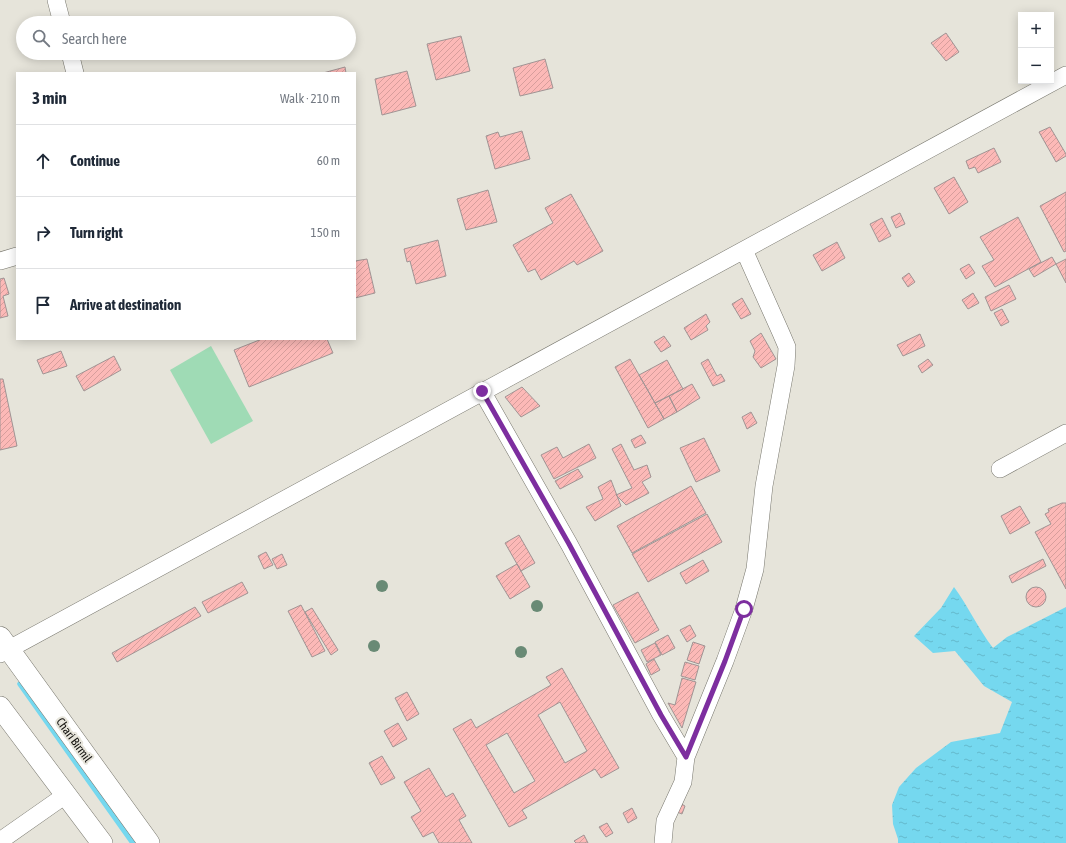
<!DOCTYPE html>
<meta charset="utf-8">
<style>
body{margin:0;font-family:"Asap Condensed",sans-serif;background:#f2f2f3;color:#1f2937}
.controls{position:absolute;right:12px;top:12px;display:grid;overflow:hidden;border-radius:0px;box-shadow:0 2px 10px #0003}
.controls button{width:36px;height:36px;display:grid;place-items:center;padding:0;border:0;border-bottom:1px solid #e0e1e3;background:#fff;color:#1f2937;font:20px sans-serif}
.stop{position:absolute;width:12px;height:12px;margin:-9px;border:3px solid #7d2e9f;border-radius:50%;background:#fff}
.stop.end{background:#7d2e9f;border-color:#fff;box-shadow:0 1px 4px #0008}
.list{margin:0;padding:0;list-style:none}
h2{display:flex;justify-content:space-between;align-items:center;height:52px;margin:0;padding:0 16px;font-size:17px}
h2 small{font-size:13px;font-weight:400;color:#747a83}
.list li{display:grid;grid-template-columns:26px 1fr auto;gap:12px;align-items:center;box-sizing:border-box;height:72px;padding:0 16px;border-top:1px solid #e0e1e3}
.list b{display:block;font-size:15px;white-space:nowrap}
.list em{font-size:13px;font-style:normal;color:#747a83}
.icon{flex:none;width:22px;height:22px;fill:none;stroke:currentColor;stroke-width:2;stroke-linecap:round;stroke-linejoin:round}
.map{position:relative;flex:none;width:1066px;height:843px;overflow:hidden}
.search{position:absolute;background:#fff;box-shadow:0 2px 10px #0003;left:16px;top:16px;width:340px;height:44px;display:flex;align-items:center;gap:10px;box-sizing:border-box;padding:0 14px;border-radius:22px;color:#747a83;font-size:15px}
.panel{position:absolute;background:#fff;box-shadow:0 2px 10px #0003;left:16px;top:72px;width:340px;height:268px;border-radius:0px}
.map>svg:first-child{display:block}
.pitch{fill:#9fdbb5}
.water{fill:url(#water-ripples)}
.lines{fill:none;stroke-linecap:round;stroke-linejoin:round}
.stream{stroke:#75d8ef;stroke-width:5.5}
.building{fill:url(#building-hatch);stroke:#a09494;fill-rule:evenodd}
.minor-casing{stroke:#77766d;stroke-width:18}
.tertiary-casing{stroke:#77766d;stroke-width:22}
.minor{stroke:#fff;stroke-width:17}
.tertiary{stroke:#fff;stroke-width:21}
.tree{fill:#698a75}
.route{stroke:#7d2e9f;stroke-width:5}
.labels{text-anchor:middle;dominant-baseline:central;stroke-width:4;stroke-linejoin:round;paint-order:stroke}
.street-label{font-size:12px;fill:#12110e;stroke:#e6e4da}
</style>
<div class="map">
<svg width="1066" height="843" viewBox="0 0 1066 843">
<defs>
<pattern id="water-ripples" width="26" height="14" patternUnits="userSpaceOnUse"><rect width="26" height="14" fill="#75d8ef"/><path d="M2 4q2-2 4 0t4 0M15 11q2-2 4 0t4 0" fill="none" stroke="#64b8cc"/></pattern>
<pattern id="building-hatch" width="6" height="6" patternUnits="userSpaceOnUse"><rect width="6" height="6" fill="#fcb9b7"/><path d="M-1 1l2-2M0 6l6-6M5 7l2-2" fill="none" stroke="#d79e9c"/></pattern>
</defs>
<rect width="100%" height="100%" fill="#e6e4da"/>
<!-- pitch -->
<path class="pitch" d="M211 346 253 421 211 444 170 370Z"/>
<!-- water -->
<path class="water" d="M954 587C968 606 978 628 993 648L1007 637 1066 607V843H898V839L893 824 892 805 899 787 916 768 951 742 1000 733 1012 702 984 686 955 651 933 653 914 636 941 608Z"/>
<g class="lines">
<!-- stream -->
<path class="stream" d="M20 684 133 843"/>
</g>
<!-- building -->
<path class="building" d="M946 33 959 52 946 61 931 43Z
M461 36 470 71 436 80 427 44Z
M545 59 553 88 520 96 513 68Z
M345 67 346 73H323Z
M407 71 416 106 382 115 375 79Z
M1050 127 1066 154V156L1056 162 1039 132Z
M522 131 530 159 495 169 486 136 498 132 500 137Z
M994 148 1001 162 978 173 975 167 969 169 966 161Z
M954 177 968 202 949 214 934 188Z
M488 190 497 222 466 230 457 199Z
M1066 192V251L1064 252 1040 206Z
M571 194 603 251 577 265 574 261 541 280 535 269 528 272 513 245 553 223 545 208Z
M900 213 905 224 896 228 891 217Z
M1018 217 1041 262 995 287 982 266 994 260 980 237Z
M882 218 891 236 879 242 870 224Z
M438 240 446 276 416 284 410 261 407 262 404 249Z
M837 242 845 258 822 271 813 255Z
M1052 257 1056 264 1034 277 1029 269Z
M367 259 375 293 355 298V261Z
M1066 259V283L1056 264Z
M969 264 975 273 966 279 960 269Z
M909 273 915 282 908 287 902 278Z
M4 278 9 294 3 296 8 316 0 318V279Z
M1009 285 1016 299 991 311 985 297Z
M973 293 979 303 968 309 962 300Z
M742 298 751 314 741 319 732 304Z
M1002 309 1009 322 1001 326 994 313Z
M706 314 710 322 706 326 708 330 691 340 684 328Z
M761 333 776 359 761 368 753 357 755 351 750 341Z
M920 334 925 346 903 356 897 345Z
M664 336 671 346 661 352 654 342Z
M262 339H327L333 353 249 387 234 350Z
M61 351 67 366 43 374 37 360Z
M114 356 121 370 84 391 76 376Z
M630 359 664 419 648 428 615 367Z
M708 359 717 376 721 374 725 381 713 386 701 363Z
M928 359 933 365 922 373 918 366Z
M667 360 683 389 655 403 639 375Z
M0 379H3L17 446 0 450Z
M692 384 700 398 677 412 669 396Z
M522 387 540 406 521 417 505 397Z
M669 396 677 412 664 419 655 403Z
M751 412 757 423 747 429 742 417Z
M641 435 646 443 635 448 631 440Z
M704 438 720 471 696 482 680 448Z
M589 444 596 458 554 479 541 455 557 447 563 458Z
M621 444 634 470 647 465 651 477 642 482 649 493 626 505 616 495 632 488 612 449Z
M578 469 583 477 560 489 555 481Z
M611 480 621 506 595 521 586 507 603 499 598 487Z
M691 486 706 513 632 553 617 526Z
M1062 503H1066V589L1035 532 1051 524 1045 514 1049 512 1048 509Z
M1020 506 1030 523 1010 534 1001 516Z
M707 514 722 542 648 582 632 554Z
M519 535 535 563 521 571 505 543Z
M266 552 273 565 264 569 258 556Z
M282 554 287 565 277 569 272 559Z
M1043 559 1046 566 1012 583 1009 576Z
M703 560 709 571 686 584 680 573Z
M517 564 530 587 510 599 496 576Z
M242 582 248 593 208 613 202 602Z
M1026 597a10 10 0 1 1 20 0a10 10 0 1 1-20 0Z
M638 592 659 630 635 643 613 605Z
M301 605 325 651 312 657 288 611Z
M195 607 201 616 117 662 112 653Z
M312 608 338 650 331 655 305 612Z
M690 625 696 636 687 642 680 630Z
M668 635 675 648 662 655 655 642Z
M693 642 705 646 699 664 687 660Z
M655 643 661 655 647 662 641 650Z
M654 659 660 670 651 675 646 664Z
M685 662 699 666 695 680 681 676Z
M562 668 619 768 601 778 595 769 522 810 527 818 509 827 453 729 471 719 476 728 551 685 546 677ZM560 702 587 751 565 763 538 715ZM507 733 535 781 514 793 486 745Z
M682 678 696 682 682 728 668 703 675 705Z
M407 692 419 714 407 721 395 698Z
M398 723 407 739 393 747 384 731Z
M382 756 395 778 381 785 369 763Z
M429 768 446 797 453 793 466 816 459 820 472 843H439L433 832 423 837 411 817 421 811 404 782Z
M676 801 685 806 682 814 672 810Z
M632 808 637 818 628 823 623 813Z
M607 823 613 833 606 837 599 827Z
M584 835 588 843H576L574 841Z"/>
<g class="lines">
<!-- minor casing -->
<g class="minor-casing">
<path id="minor" d="M56 0 62 23
M70 53 75 73
M0 261 17 256
M482 391 569 544 661 715 686 757
M1000 469 1066 433
M0 654 1066 75
M0 841 67 794
M663 843 665 821 683 782 686 757 725 661 744 609 755 569 764 486 786 366 787 347 781 333 744 250"/>
</g>
<!-- tertiary casing -->
<g class="tertiary-casing">
<path id="tertiary" d="M0 637 149 843
M0 707 102 843"/>
</g>
<!-- minor -->
<use href="#minor" class="minor"/>
<!-- tertiary -->
<use href="#tertiary" class="tertiary"/>
</g>
<!-- trees -->
<g class="tree">
<circle cx="382" cy="586" r="6"/>
<circle cx="537" cy="606" r="6"/>
<circle cx="374" cy="646" r="6"/>
<circle cx="521" cy="652" r="6"/>
</g>
<g class="lines">
<!-- route -->
<path class="route" d="M482 391 569 544 661 715 686 757 725 661 744 609"/>
</g>
<g class="labels">
<!-- street labels -->
<g class="street-label">
<text transform="translate(74 740) rotate(54)">Chari Birmil</text>
</g>
</g>
</svg>
<div class="controls">
<button>+</button>
<button>−</button>
</div>
<div class="stop" style="left:744px;top:609px"></div>
<div class="stop end" style="left:482px;top:391px"></div>
<div class="search"><svg class="icon" aria-label="search" viewBox="0 0 24 24"><circle cx="10" cy="10" r="6"/><path d="M15 15l6 6"/></svg>Search here</div>
<section class="panel">
<h2>3 min<small>Walk · 210 m</small></h2>
<ul class="list">
<li><svg class="icon" aria-label="ahead" viewBox="0 0 24 24"><path d="M12 20V5M6 11l6-6 6 6"/></svg><div><b>Continue</b></div><em>60 m</em></li>
<li><svg class="icon" aria-label="right" viewBox="0 0 24 24"><path d="M7 20v-9h11M14 6l5 5-5 5"/></svg><div><b>Turn right</b></div><em>150 m</em></li>
<li><svg class="icon" aria-label="arrive" viewBox="0 0 24 24"><path d="M6 21V4h12l-3 4 3 4H6"/></svg><div><b>Arrive at destination</b></div></li>
</ul>
</section>
</div>
